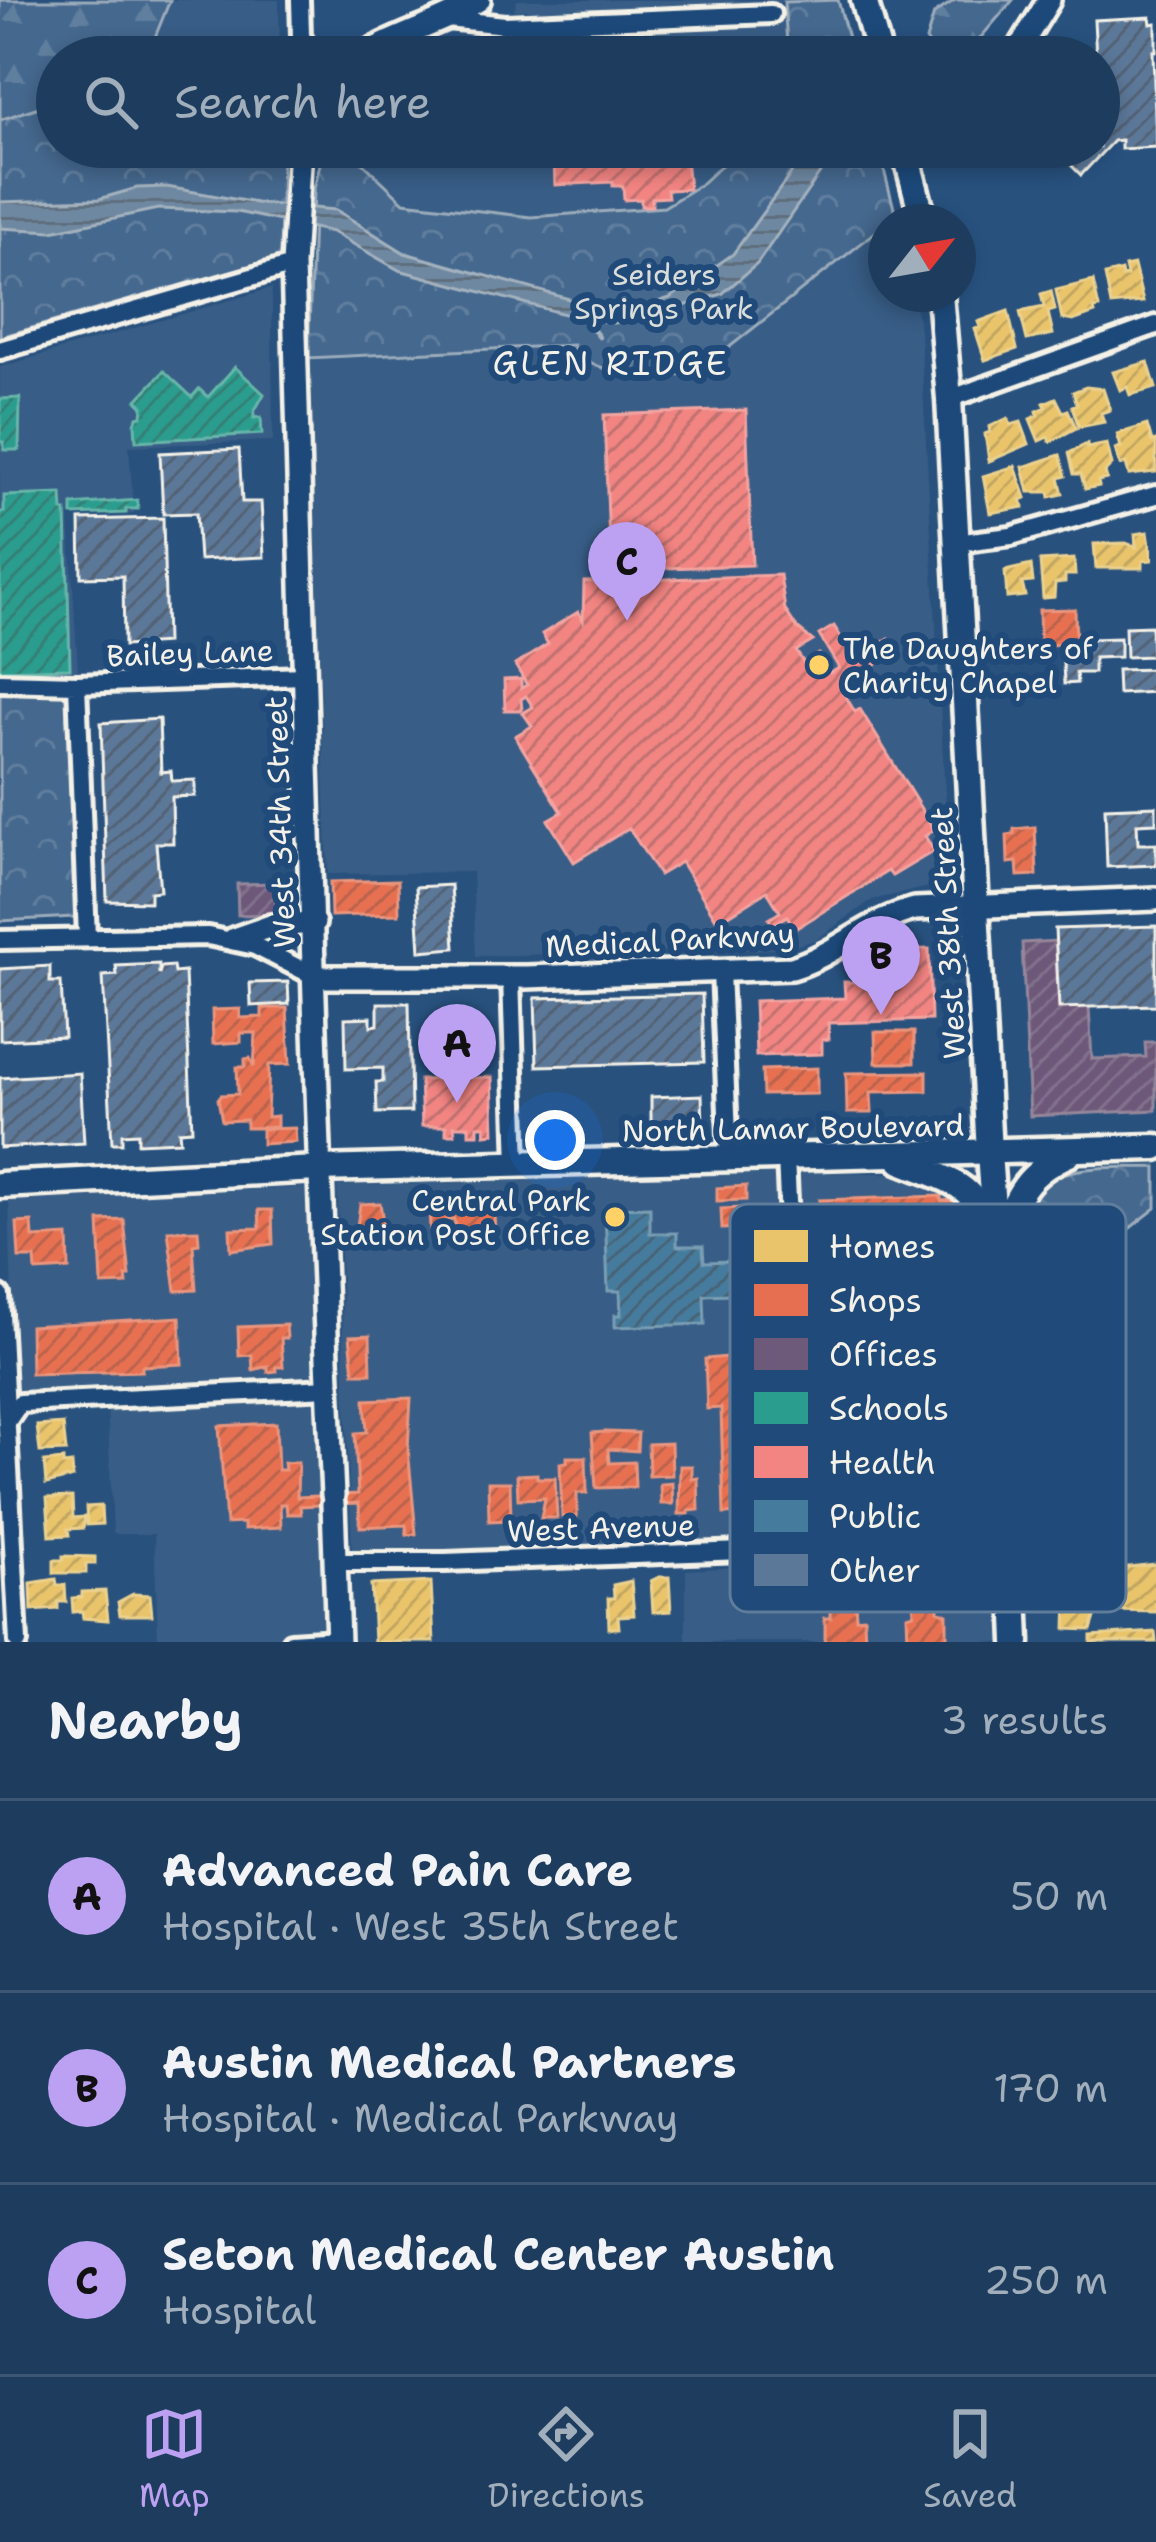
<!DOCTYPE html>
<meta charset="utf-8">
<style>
body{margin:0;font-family:"Shantell Sans",sans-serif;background:#264464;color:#f1f3f6}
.compass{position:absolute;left:868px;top:204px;width:108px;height:108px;border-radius:50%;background:#1e3d5e;box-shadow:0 6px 18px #0003;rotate:59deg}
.you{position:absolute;left:555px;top:1140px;width:42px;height:42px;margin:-30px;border:9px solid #fff;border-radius:50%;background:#1a73e8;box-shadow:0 0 0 18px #1a73e833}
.badge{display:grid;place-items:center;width:78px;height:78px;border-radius:50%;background:#bca0f2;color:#111;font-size:39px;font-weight:700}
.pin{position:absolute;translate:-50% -99px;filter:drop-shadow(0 3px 6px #0008)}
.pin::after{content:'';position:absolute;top:63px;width:42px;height:36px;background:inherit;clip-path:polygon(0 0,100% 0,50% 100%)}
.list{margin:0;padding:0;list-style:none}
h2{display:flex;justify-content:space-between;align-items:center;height:156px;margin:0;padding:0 48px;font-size:51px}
h2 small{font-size:39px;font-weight:400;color:#a1aebc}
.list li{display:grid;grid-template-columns:78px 1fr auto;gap:36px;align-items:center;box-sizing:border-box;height:192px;padding:0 48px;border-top:3px solid #3c5673}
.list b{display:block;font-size:45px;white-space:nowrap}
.list p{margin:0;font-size:39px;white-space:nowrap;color:#a1aebc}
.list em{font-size:39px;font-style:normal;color:#a1aebc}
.icon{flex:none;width:66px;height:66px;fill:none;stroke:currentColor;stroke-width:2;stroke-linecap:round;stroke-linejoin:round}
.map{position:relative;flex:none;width:1156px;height:1642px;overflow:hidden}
.search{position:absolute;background:#1e3d5e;box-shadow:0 6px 18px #0003;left:36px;right:36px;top:36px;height:132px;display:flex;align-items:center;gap:30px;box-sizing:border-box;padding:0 42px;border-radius:66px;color:#a1aebc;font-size:45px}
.sheet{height:732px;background:#1e3d5e}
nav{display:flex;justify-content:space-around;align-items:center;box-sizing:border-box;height:168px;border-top:3px solid #3c5673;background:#1e3d5e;font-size:33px;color:#a1aebc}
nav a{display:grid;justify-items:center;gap:6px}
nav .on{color:#bca0f2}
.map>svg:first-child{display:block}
.built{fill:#375d86}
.forest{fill:url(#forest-firs);stroke:#9cacbb;stroke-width:3}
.park{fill:url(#park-crowns);stroke:#9cacbb;stroke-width:3}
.water{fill:url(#water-rules);stroke:#a4b2be;stroke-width:3}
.homes{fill:url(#homes-hatch);stroke:#ecd290;stroke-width:3}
.shops{fill:url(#shops-hatch);stroke:#eb967e;stroke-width:3}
.offices{fill:url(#offices-hatch);stroke:#96879b;stroke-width:3}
.schools{fill:url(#schools-hatch);stroke:#67b6aa;stroke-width:3}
.health{fill:url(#health-hatch);stroke:#f3a5a1;stroke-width:3}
.public{fill:url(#public-hatch);stroke:#7a9eb4;stroke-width:3}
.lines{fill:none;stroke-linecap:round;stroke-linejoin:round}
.stream{stroke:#a4b2be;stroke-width:4.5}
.building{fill:url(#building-hatch);stroke:#f4f1e8;stroke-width:3}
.minor-casing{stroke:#f4f1e8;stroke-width:26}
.tertiary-casing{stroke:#f4f1e8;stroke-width:30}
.secondary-casing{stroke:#f4f1e8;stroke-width:33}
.primary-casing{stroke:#f4f1e8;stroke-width:33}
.minor{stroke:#1f4a7a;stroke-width:16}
.tertiary{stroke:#1f4a7a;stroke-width:21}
.secondary{stroke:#1f4a7a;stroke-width:24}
.primary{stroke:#1f4a7a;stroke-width:24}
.poi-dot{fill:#ffd166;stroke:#1f4a7a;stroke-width:4.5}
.labels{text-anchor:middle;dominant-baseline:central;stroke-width:12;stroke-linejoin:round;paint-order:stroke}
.park-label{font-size:30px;fill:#dadcda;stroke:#1f4a7a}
.poi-label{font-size:30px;fill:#f4f1e8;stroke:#1f4a7a;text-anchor:start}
.street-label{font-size:30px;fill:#f4f1e8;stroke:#1f4a7a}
.neighbourhood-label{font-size:33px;letter-spacing:3px;fill:#f4f1e8;stroke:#1f4a7a}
.key{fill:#1f4a7a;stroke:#5f7c9b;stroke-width:3}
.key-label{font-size:33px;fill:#f4f1e8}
</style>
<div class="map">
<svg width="1156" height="1642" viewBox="0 0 1156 1642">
<defs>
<pattern id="forest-firs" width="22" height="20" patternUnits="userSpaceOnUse" patternTransform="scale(3)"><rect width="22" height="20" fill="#45688e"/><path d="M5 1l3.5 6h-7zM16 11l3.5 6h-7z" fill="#607e9e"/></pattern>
<pattern id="park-crowns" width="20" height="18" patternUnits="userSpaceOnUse" patternTransform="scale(3)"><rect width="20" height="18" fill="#45688e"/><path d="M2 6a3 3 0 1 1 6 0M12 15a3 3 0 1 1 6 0" fill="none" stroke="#607e9e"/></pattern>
<pattern id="water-rules" width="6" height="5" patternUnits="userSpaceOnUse" patternTransform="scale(3)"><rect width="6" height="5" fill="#6e88a2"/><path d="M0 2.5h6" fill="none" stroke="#5f6e7d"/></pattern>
<pattern id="homes-hatch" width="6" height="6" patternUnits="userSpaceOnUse" patternTransform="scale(3)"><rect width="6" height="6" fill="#e9c46a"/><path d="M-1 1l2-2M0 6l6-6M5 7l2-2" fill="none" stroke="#c1a561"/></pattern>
<pattern id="shops-hatch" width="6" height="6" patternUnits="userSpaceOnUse" patternTransform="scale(3)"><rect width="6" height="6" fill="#e76f51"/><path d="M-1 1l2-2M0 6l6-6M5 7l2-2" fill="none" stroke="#b8634e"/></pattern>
<pattern id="offices-hatch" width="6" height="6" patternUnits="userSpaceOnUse" patternTransform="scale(3)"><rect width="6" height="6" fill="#6d597a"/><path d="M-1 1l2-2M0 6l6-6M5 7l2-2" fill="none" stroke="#82718d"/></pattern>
<pattern id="schools-hatch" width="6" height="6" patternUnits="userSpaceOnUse" patternTransform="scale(3)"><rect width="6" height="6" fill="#2a9d8f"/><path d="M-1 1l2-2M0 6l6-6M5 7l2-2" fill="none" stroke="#357f75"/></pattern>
<pattern id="health-hatch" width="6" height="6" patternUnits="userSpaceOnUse" patternTransform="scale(3)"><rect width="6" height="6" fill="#f28482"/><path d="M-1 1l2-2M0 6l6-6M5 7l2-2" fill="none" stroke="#bf7270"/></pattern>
<pattern id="public-hatch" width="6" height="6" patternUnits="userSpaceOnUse" patternTransform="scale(3)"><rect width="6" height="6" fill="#457b9d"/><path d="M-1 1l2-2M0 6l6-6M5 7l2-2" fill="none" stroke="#476476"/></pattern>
<pattern id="building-hatch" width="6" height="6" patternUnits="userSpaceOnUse" patternTransform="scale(3)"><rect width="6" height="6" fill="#5b7899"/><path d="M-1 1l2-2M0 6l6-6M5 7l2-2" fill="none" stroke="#536274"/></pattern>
</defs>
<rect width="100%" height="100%" fill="#28517e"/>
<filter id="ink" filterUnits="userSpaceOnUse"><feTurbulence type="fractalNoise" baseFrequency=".00833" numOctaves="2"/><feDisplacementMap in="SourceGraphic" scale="24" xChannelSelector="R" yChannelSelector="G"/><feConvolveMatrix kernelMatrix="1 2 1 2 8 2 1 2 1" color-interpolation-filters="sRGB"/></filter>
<g filter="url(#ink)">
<!-- built -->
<path class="built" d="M22 0H279L280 57H57V101Z
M517 0H824L561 11 514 10Z
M785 21 788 57H397L468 42Z
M346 147H741L701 184 664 207 531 217 404 202Z
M886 224V294H913L920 330 949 866 943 884 872 900 816 940 784 949 476 956 472 872 328 874 308 358 574 345 710 375 727 349Z
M272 288 273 441 129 446 134 514 69 516 78 670 0 671V367Z
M777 1172 981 1174 999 1531 352 1552 337 1186Z
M315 1187 330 1642H158L154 1534H113L107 1404 15 1407 9 1199Z
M996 1552 1001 1642H686V1570Z"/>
<!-- forest -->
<path class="forest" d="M0 0H170L147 57H57V101L0 120Z
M955 0H1013L964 57H937L926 40 934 14Z"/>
<!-- park -->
<path class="park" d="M838 0 853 57H788L784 2Z
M57 101V147H282L280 257 0 337V120Z
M324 147H346L404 202 531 217 664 207 701 184 741 147H878L896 216 727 349 710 375 621 374 577 359 573 345 308 358 314 189Z
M38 684 70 698 76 912 74 917 0 921V686Z
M1156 1167V1208L1111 1243 1046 1308 1045 1342 1052 1366 1119 1428 1123 1458 1097 1516 1038 1504 1026 1206C1046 1159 1113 1169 1156 1167Z"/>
<!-- water -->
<path class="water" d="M810 147H838L757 264 722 294 668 311 614 323 572 316 399 270 332 232 237 212 158 209 52 231 0 228V202L99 199 137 188 167 187 256 203 336 210 405 253 605 309 640 308 670 298 733 254Z"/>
<!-- homes -->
<path class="homes" d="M1134 265 1143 302 1111 305 1105 275 1121 271 1122 277 1127 276 1125 267Z
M1093 281 1099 308 1094 309 1095 313 1073 321 1062 319 1056 290Z
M1051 291 1055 310 1048 312 1053 334 1027 340 1020 312 1044 307 1041 294Z
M1008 311 1017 349 985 360 975 329 980 327 978 322Z
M1148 362 1156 388 1130 395 1127 387 1120 390 1113 372Z
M1086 387 1103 389 1110 410 1101 413 1104 422 1079 427 1072 406 1077 404 1073 392Z
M1056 398 1063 412 1068 410 1076 428 1050 442 1048 437 1039 441 1030 419 1038 415 1037 411 1046 407 1044 403Z
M1008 418 1011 425 1021 422 1029 444 989 461 985 434 990 432 989 427Z
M1147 425 1152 442 1156 441V472L1129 475 1126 463 1120 465 1115 449 1121 447 1117 434Z
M1087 444V448L1107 444 1112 465 1105 472 1107 479 1098 481 1099 486 1085 489 1081 474H1074L1069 453Z
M1060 455 1066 476 1059 478 1063 494 1050 497 1049 492H1029L1023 467Z
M1015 466 1026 498 1021 500 1024 507 990 513 983 476Z
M1148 532 1152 560 1143 561V568H1096L1094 544 1126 543 1136 547 1135 534Z
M1074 559 1075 575H1065V582L1055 583 1054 597 1043 598 1040 561Z
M1031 565 1033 582 1022 583 1025 596 1007 598 1005 571Z
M63 1424 66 1451 40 1452 37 1426Z
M63 1460V1465L72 1464 73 1477 46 1484 44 1462Z
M72 1497 73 1518 85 1517 83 1528 68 1529 69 1535 50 1536 47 1498Z
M101 1506 102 1524 87 1525 86 1507Z
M63 1556 95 1557V1564H86V1573H54V1560H63Z
M1068 1561H1087L1094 1568 1111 1569 1156 1564V1612L1113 1611 1096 1614 1091 1630 1066 1629Z
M659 1577H669L671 1611 653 1612 651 1581Z
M56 1579 57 1585H65L66 1602H58V1609L32 1611 31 1583Z
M631 1581 634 1615 618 1616 619 1628H609L608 1598H614L613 1585Z
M431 1582 434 1642H374L371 1585Z
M105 1591 108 1620 83 1618 82 1611 73 1612 72 1598 82 1597V1592Z
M133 1594 150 1595 152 1615H120L118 1602Z
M1155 1632 1156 1642H1091V1636Z"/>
<!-- shops -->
<path class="shops" d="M1075 609 1076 644 1040 645 1039 610Z
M1035 827 1037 875 1018 876 1017 862 1008 863 1007 835 1014 834V829Z
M398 880 399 914 331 916 330 882Z
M262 1008H287L290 1064 269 1065 267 1117 277 1116V1127L246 1128V1120L222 1121 218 1099 221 1095 238 1094 237 1067H245V1059L250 1058 254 1067 256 1033H241V1042L213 1044 212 1010 240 1009V1018L262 1017Z
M875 1032H914V1063H876Z
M817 1068V1094L763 1095 762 1070Z
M927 1072V1091L871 1092 872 1113H847L846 1073Z
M295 1128 296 1142 262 1144V1129Z
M746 1186V1200L717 1201V1188Z
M941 1196V1201L956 1200 957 1243 821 1247 819 1200Z
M493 1202 495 1229 462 1231V1227H455L454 1219 446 1220 447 1228 430 1229 429 1207Z
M380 1203 386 1241 355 1242 360 1204Z
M741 1208 742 1228 722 1229 721 1209Z
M259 1210H272L273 1244 231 1250 230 1229 260 1228Z
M124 1220 130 1276H126L127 1284 102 1285 99 1221Z
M32 1222 33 1238 68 1236 69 1269 36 1271 35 1258H19L17 1223Z
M198 1230 199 1243 193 1244 196 1290 176 1291 168 1231Z
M180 1317 182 1364 142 1366V1371L31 1374 30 1326Z
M286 1325 287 1338H281L283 1367H276L277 1371 268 1372V1366L253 1370 252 1355 239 1356 238 1327Z
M370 1335 371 1373H354L350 1336Z
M769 1353 774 1512 724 1514 721 1408 707 1409 705 1359Z
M411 1398 408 1448 416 1534 407 1535 406 1525 360 1527 359 1503 300 1506 301 1514H287L286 1504H280L281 1527 244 1529V1523L226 1524 219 1426 276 1423 278 1470H285L284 1463 298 1462 297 1497 358 1494 355 1433 367 1432 365 1400Z
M605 1432 638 1433 637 1451 608 1449 609 1463 634 1462 635 1487 596 1488 592 1433Z
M671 1443 672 1475 649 1476 648 1444Z
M567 1457H586L587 1493H577V1516L562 1517 560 1463 567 1462Z
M680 1466H692V1479L698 1478 699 1510 689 1511V1514H679Z
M537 1474V1478H555L557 1518H541L545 1498 518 1499 517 1475Z
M488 1482H510L511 1520 489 1521Z
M672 1483 673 1504H661L660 1484Z
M966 1565V1572L974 1571V1597H967V1604H949V1597H938V1610L947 1614V1639L908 1640 907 1615 914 1613 913 1601H906V1573H913L912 1567 937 1566 940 1573 947 1572V1566Z
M854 1569V1576H863V1601H855L856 1618 864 1617 865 1642H825V1618H831V1601H824V1576H830V1570Z"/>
<!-- offices -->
<path class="offices" d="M275 883 276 914 238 915 237 884Z
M1056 941 1059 1008 1089 1007 1092 1059 1146 1057 1145 1042H1156V1110L1030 1116 1022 943Z"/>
<!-- schools -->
<path class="schools" d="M235 367 264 394 254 412V418L261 417 262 434 136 441 135 424 137 417 142 416 143 406 137 400 164 371 192 397 199 389 208 397Z
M20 398 19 450H4V442H0V399Z
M62 494 63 511H66L70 668 0 670V512H4V496Z
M137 500 138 509H126V513L72 515V505Z"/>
<!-- health -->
<path class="health" d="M540 147H685L689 189 667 190 668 197 652 198V206H641V199L624 200 623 186H613V182L555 185 554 163 543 164Z
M746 410 752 565 610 570 604 415Z
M780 575 785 610 797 628 813 641 796 651 804 663 819 654 830 673 839 668 819 635 834 626 854 659 889 638 897 651 840 687 855 712 860 709 934 830 925 836 934 851 892 876 888 871 795 929 787 916 772 925 769 919 780 912 767 891 718 922 681 862 659 875 629 828 574 862 548 820 562 812 515 736 532 726 523 713 533 707 526 696 521 699 522 710H505L504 680 521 679V688L527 685 515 665 548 644 542 634 578 612 583 620 584 582Z
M929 949 931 1020 828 1023 829 1039 822 1040V1054L756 1056 754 1001 845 998 844 982H859V972L876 971V961L892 960 891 950Z
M492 1077 494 1133 485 1134V1126H478V1134H469V1126H454L455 1134H446V1126H422L420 1080Z"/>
<!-- public -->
<path class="public" d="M650 1207V1233H677V1246H703L704 1262 730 1261 731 1294 704 1295 705 1324 615 1327V1315H621L620 1291H608L605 1208Z"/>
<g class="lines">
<!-- stream -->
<path class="stream" d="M580 313 599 337"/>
</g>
<!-- building -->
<path class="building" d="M1150 17 1151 24 1156 23V51H1153L1156 147 1121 149V140L1113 141 1081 175 1059 153 1064 147H1099V57H1096L1094 20Z
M239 449 242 502H261L264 557 199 560 196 513 163 514 160 453Z
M163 518 166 643 124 646 123 576 81 577 80 520Z
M1151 626 1152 656 1126 657 1125 627Z
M1120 638V657L1094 658V673H1076L1077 683 1064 684 1063 663H1071L1070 647 1090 646 1089 639Z
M1156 669V692L1118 694 1117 670Z
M159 719 161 772 171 771 172 781 195 780V796L172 797 173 843H156L160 891 150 892V902L107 901 101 723Z
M1156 806V823L1137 824 1138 844H1156V865L1107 867 1105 808Z
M451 885 455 948 420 951 416 887Z
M1156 926V1005L1059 1008 1055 929Z
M159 964V974L161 967 173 966 174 973 185 972 192 1130 179 1131 180 1141 138 1143V1133L122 1134V1143H112L103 976 117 975 116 966Z
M50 966V982H61L64 1037 0 1040V969Z
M288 982 289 1004 251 1006 250 983Z
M702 994 704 1062 537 1066 535 998Z
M378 1003H409L411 1112 377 1113 376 1082H383V1068L346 1069 345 1018 371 1017V1026L378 1025Z
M80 1073 84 1143 0 1148V1078Z
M702 1095 703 1126 651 1130V1097Z"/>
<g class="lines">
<!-- minor casing -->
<g class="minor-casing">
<path id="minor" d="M300 0 301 36 312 57
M447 19 505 25 771 14
M0 350 293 265
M949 399 1156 325
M956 543 1011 536 1156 495
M0 682 77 684 304 676
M77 684 87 938
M0 940 208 936 255 946 316 977
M721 971 729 1159
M511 976 517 1166
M786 1157 804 1547
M0 1295 18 1642
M7 1422 20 1403 328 1388
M336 1562H445L1012 1541
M291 1642 338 1639"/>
</g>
<!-- tertiary casing -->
<g class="tertiary-casing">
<path id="tertiary" d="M360 57C398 34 442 24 479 0
M1014 57 1049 0
M300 147 293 265C305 675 314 1085 333 1496
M234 939 271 926 314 923
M316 977H526L792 968C837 954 869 920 915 909L1156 899
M333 1504 338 1642"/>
</g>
<!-- secondary casing -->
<g class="secondary-casing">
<path id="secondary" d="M864 0 880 57
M904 147 924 222
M940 294 949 399 989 1153 1008 1415 1017 1642"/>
</g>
<!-- primary casing -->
<g class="primary-casing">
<path id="primary" d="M901 1161C960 1184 977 1184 996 1250
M0 1185 318 1169 1156 1147
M996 1250C1015 1202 1019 1176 1069 1154"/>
</g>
<!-- minor -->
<use href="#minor" class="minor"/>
<!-- tertiary -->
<use href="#tertiary" class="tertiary"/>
<!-- secondary -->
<use href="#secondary" class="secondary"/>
<!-- primary -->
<use href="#primary" class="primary"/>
</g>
</g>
<!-- markers -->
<g class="poi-dot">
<circle cx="819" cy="665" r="12"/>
<circle cx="615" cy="1217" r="12"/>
</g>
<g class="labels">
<!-- park labels -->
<g class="park-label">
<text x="664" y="274">Seiders<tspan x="664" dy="34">Springs Park</tspan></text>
</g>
<!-- poi labels -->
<g class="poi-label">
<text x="843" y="648">The Daughters of<tspan x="843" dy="34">Charity Chapel</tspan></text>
<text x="591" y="1200" text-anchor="end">Central Park<tspan x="591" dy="34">Station Post Office</tspan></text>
</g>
<!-- street labels -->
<g class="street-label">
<text transform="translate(190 653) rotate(-2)">Bailey Lane</text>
<text transform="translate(280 822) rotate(-92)">West 34th Street</text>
<text transform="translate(948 933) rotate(-93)">West 38th Street</text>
<text transform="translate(670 940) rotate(-3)">Medical Parkway</text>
<text transform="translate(793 1128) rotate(-1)">North Lamar Boulevard</text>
<text transform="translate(601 1528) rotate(-2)">West Avenue</text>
</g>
<!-- neighbourhood labels -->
<g class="neighbourhood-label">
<text x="611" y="363">GLEN RIDGE</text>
</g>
</g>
<!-- legend -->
<rect x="730" y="1204" width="396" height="408" rx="18" class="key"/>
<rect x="754" y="1230" width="54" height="32" fill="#e9c46a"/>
<rect x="754" y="1284" width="54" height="32" fill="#e76f51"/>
<rect x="754" y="1338" width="54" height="32" fill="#6d597a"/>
<rect x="754" y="1392" width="54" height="32" fill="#2a9d8f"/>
<rect x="754" y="1446" width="54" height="32" fill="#f28482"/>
<rect x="754" y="1500" width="54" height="32" fill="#457b9d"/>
<rect x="754" y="1554" width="54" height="32" fill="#5b7899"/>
<g class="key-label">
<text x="829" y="1258">Homes</text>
<text x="829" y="1312">Shops</text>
<text x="829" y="1366">Offices</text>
<text x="829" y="1420">Schools</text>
<text x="829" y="1474">Health</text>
<text x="829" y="1528">Public</text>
<text x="829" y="1582">Other</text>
</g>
</svg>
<svg class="compass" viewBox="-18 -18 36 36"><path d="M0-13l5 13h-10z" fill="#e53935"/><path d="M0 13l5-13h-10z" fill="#a1aebc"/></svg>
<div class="you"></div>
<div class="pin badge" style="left:457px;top:1103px">A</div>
<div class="pin badge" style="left:881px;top:1015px">B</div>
<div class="pin badge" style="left:627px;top:621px">C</div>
<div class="search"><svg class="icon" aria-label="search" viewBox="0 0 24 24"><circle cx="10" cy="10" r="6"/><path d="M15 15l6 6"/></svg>Search here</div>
</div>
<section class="sheet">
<h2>Nearby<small>3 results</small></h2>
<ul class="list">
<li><span class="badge">A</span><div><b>Advanced Pain Care</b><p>Hospital · West 35th Street</p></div><em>50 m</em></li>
<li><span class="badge">B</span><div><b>Austin Medical Partners</b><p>Hospital · Medical Parkway</p></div><em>170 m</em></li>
<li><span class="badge">C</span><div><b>Seton Medical Center Austin</b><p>Hospital</p></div><em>250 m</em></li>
</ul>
</section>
<nav>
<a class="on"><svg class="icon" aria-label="map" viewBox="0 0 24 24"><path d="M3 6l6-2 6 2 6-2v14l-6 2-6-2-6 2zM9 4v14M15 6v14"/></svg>Map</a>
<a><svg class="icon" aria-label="directions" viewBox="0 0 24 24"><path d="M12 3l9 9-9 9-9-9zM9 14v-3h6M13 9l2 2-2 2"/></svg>Directions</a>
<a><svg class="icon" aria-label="saved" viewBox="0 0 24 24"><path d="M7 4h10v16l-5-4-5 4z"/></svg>Saved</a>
</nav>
